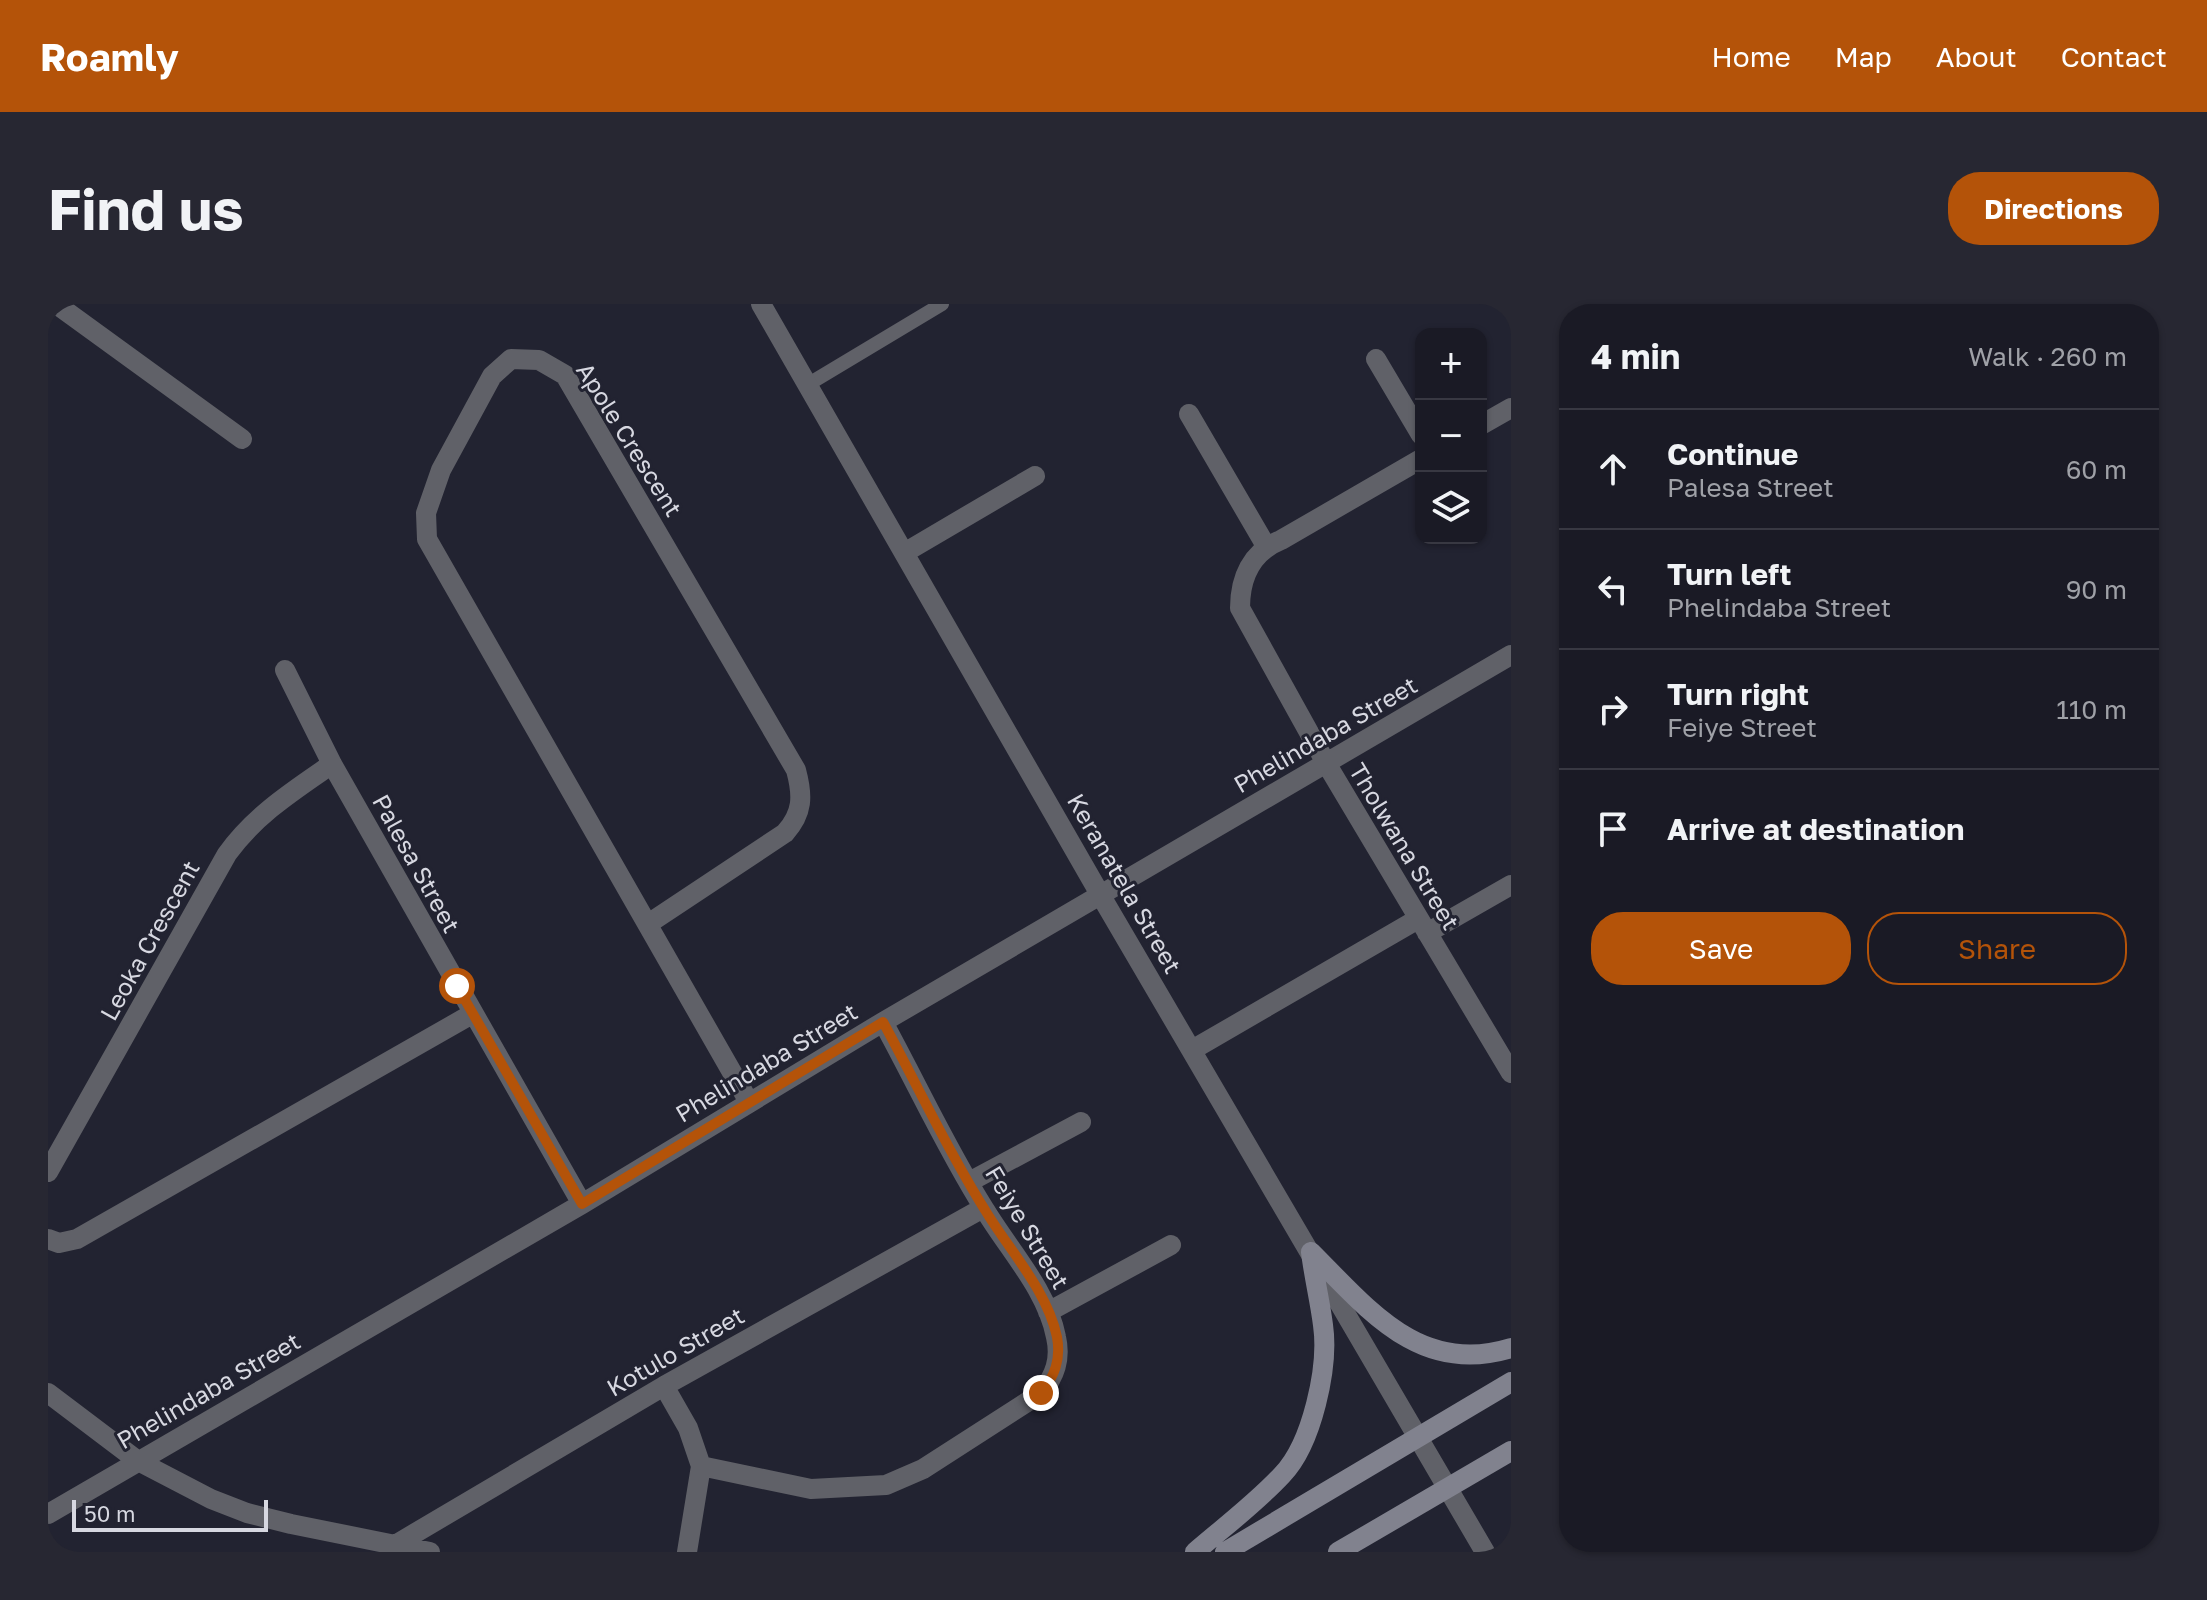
<!DOCTYPE html>
<meta charset="utf-8">
<style>
body{margin:0;font-family:"Golos Text",sans-serif;background:#272732;color:#f1f3f6}
.controls{position:absolute;right:24px;top:24px;display:grid;overflow:hidden;border-radius:16px;box-shadow:0 2px 6px #0004}
.controls button{width:72px;height:72px;display:grid;place-items:center;padding:0;border:0;border-bottom:2px solid #383842;background:#1a1a25;color:#f1f3f6;font:40px sans-serif}
.scale{position:absolute;left:24px;bottom:20px;width:196px;box-sizing:border-box;padding-left:8px;border:4px solid #d7d8e1;border-top:0;font-size:22px;line-height:28px;white-space:nowrap;color:#d7d8e1;-webkit-text-stroke:6px #222331;paint-order:stroke}
.stop{position:absolute;width:24px;height:24px;margin:-18px;border:6px solid #b45309;border-radius:50%;background:#fff}
.stop.end{background:#b45309;border-color:#fff;box-shadow:0 2px 8px #0008}
.list{margin:0;padding:0;list-style:none}
h2{display:flex;justify-content:space-between;align-items:center;height:104px;margin:0;padding:0 32px;font-size:34px}
h2 small{font-size:26px;font-weight:400;color:#9fa1a7}
.list li{display:grid;grid-template-columns:52px 1fr auto;gap:24px;align-items:center;box-sizing:border-box;height:120px;padding:0 32px;border-top:2px solid #383842}
.list b{display:block;font-size:30px;white-space:nowrap}
.list p{margin:0;font-size:26px;white-space:nowrap;color:#9fa1a7}
.list em{font-size:26px;font-style:normal;color:#9fa1a7}
.actions{display:flex;gap:16px;padding:24px 32px}
.actions a{flex:1;padding:18px 0;border:2px solid #b45309;border-radius:32px;text-align:center;font-size:28px;color:#b45309}
.actions .main{background:#b45309;color:#fff}
.icon{flex:none;width:44px;height:44px;fill:none;stroke:currentColor;stroke-width:2;stroke-linecap:round;stroke-linejoin:round}
.map{position:relative;flex:none;width:1463px;height:1248px;overflow:hidden;border-radius:32px}
header{display:flex;align-items:center;gap:48px;box-sizing:border-box;height:112px;padding:0 40px;background:#b45309;color:#fff}
header strong{font-size:38px}
nav{display:flex;gap:44px;margin-inline-start:auto;font-size:28px}
.intro{display:flex;align-items:center;justify-content:space-between;box-sizing:border-box;height:192px;padding:0 48px}
h1{margin:0;font-size:56px}
.button{padding:20px 36px;border-radius:32px;background:#b45309;color:#fff;font-size:28px;font-weight:700}
main{display:flex;gap:48px;padding:0 48px}
aside{flex:1;background:#1a1a25;border-radius:32px;box-shadow:0 2px 6px #0004}
.map>svg:first-child{display:block}
.lines{fill:none;stroke-linecap:round;stroke-linejoin:round}
.service{stroke:#606168;stroke-width:14}
.minor{stroke:#606168;stroke-width:20}
.secondary{stroke:#81828e;stroke-width:20}
.route{stroke:#b45309;stroke-width:10}
.labels{text-anchor:middle;dominant-baseline:central;stroke-width:6;stroke-linejoin:round;paint-order:stroke}
.street-label{font-size:24px;fill:#d7d8e1;stroke:#222331}
</style>
<header>
<strong>Roamly</strong>
<nav><a>Home</a><a>Map</a><a>About</a><a>Contact</a></nav>
</header>
<div class="intro"><h1>Find us</h1><a class="button">Directions</a></div>
<main>
<div class="map">
<svg width="1463" height="1248" viewBox="0 0 1463 1248">
<rect width="100%" height="100%" fill="#222331"/>
<g class="lines">
<!-- service -->
<path class="service" d="M759 81 894 0"/>
<!-- minor -->
<path class="minor" d="M8 0 194 135
M713 0 1053 592 1437 1248
M1328 55 1373 131
M1141 110 1218 242
M1433 121 1463 104
M1373 155 1233 236C1203 248 1192 274 1192 304L1278 459 1463 769
M856 249 987 172
M237 366 284 460 534 900
M600 620 737 529C755 509 755 492 748 466L517 71 491 56 463 55 444 72 393 166 378 209 379 235 701 798
M1379 629 1463 581
M1144 746 1370 615
M0 868 179 550C207 511 245 487 284 460
M921 878 1033 818
M0 935 11 939 29 935 424 710
M1000 1008 1123 941
M616 1082 640 1124 653 1162 639 1248
M0 1089 90 1157 163 1195 199 1209 243 1220 382 1248
M653 1162 763 1185 838 1181 875 1165 993 1089C1007 1072 1013 1055 1008 1033 999 986 961 946 937 906 899 846 869 780 835 718
M0 1210 534 900 835 718 1463 351
M347 1241 616 1082 935 904"/>
<!-- secondary -->
<path class="secondary" d="M1263 948C1321 1006 1372 1072 1463 1044
M1147 1248C1176 1223 1208 1199 1234 1171 1264 1140 1281 1063 1275 1021 1272 997 1266 973 1263 948
M1177 1248 1463 1078
M1290 1248 1463 1147"/>
</g>
<g class="lines">
<!-- route -->
<path class="route" d="M409 682 534 900 835 718C869 780 899 846 937 906 961 946 999 986 1009 1033 1013 1055 1007 1072 993 1089"/>
</g>
<g class="labels">
<!-- street labels -->
<g class="street-label">
<text transform="translate(582 135) rotate(58)">Apole Crescent</text>
<text transform="translate(1277 430) rotate(-30)">Phelindaba Street</text>
<text transform="translate(1357 542) rotate(59)">Tholwana Street</text>
<text transform="translate(369 559) rotate(61)">Palesa Street</text>
<text transform="translate(1077 579) rotate(60)">Keranatela Street</text>
<text transform="translate(101 636) rotate(-61)">Leoka Crescent</text>
<text transform="translate(718 758) rotate(-31)">Phelindaba Street</text>
<text transform="translate(980 923) rotate(59)">Feiye Street</text>
<text transform="translate(627 1047) rotate(-30)">Kotulo Street</text>
<text transform="translate(160 1086) rotate(-30)">Phelindaba Street</text>
</g>
</g>
</svg>
<div class="controls">
<button>+</button>
<button>−</button>
<button><svg class="icon" aria-label="layers" viewBox="0 0 24 24"><path d="M12 4l9 5-9 5-9-5zM3 14l9 5 9-5"/></svg></button>
</div>
<div class="scale">50 m</div>
<div class="stop" style="left:409px;top:682px"></div>
<div class="stop end" style="left:993px;top:1089px"></div>
</div>
<aside>
<h2>4 min<small>Walk · 260 m</small></h2>
<ul class="list">
<li><svg class="icon" aria-label="ahead" viewBox="0 0 24 24"><path d="M12 20V5M6 11l6-6 6 6"/></svg><div><b>Continue</b><p>Palesa Street</p></div><em>60 m</em></li>
<li><svg class="icon" aria-label="left" viewBox="0 0 24 24"><path d="M17 20v-9H6M10 6l-5 5 5 5"/></svg><div><b>Turn left</b><p>Phelindaba Street</p></div><em>90 m</em></li>
<li><svg class="icon" aria-label="right" viewBox="0 0 24 24"><path d="M7 20v-9h11M14 6l5 5-5 5"/></svg><div><b>Turn right</b><p>Feiye Street</p></div><em>110 m</em></li>
<li><svg class="icon" aria-label="arrive" viewBox="0 0 24 24"><path d="M6 21V4h12l-3 4 3 4H6"/></svg><div><b>Arrive at destination</b></div></li>
</ul>
<div class="actions"><a class="main">Save</a><a>Share</a></div>
</aside>
</main>
